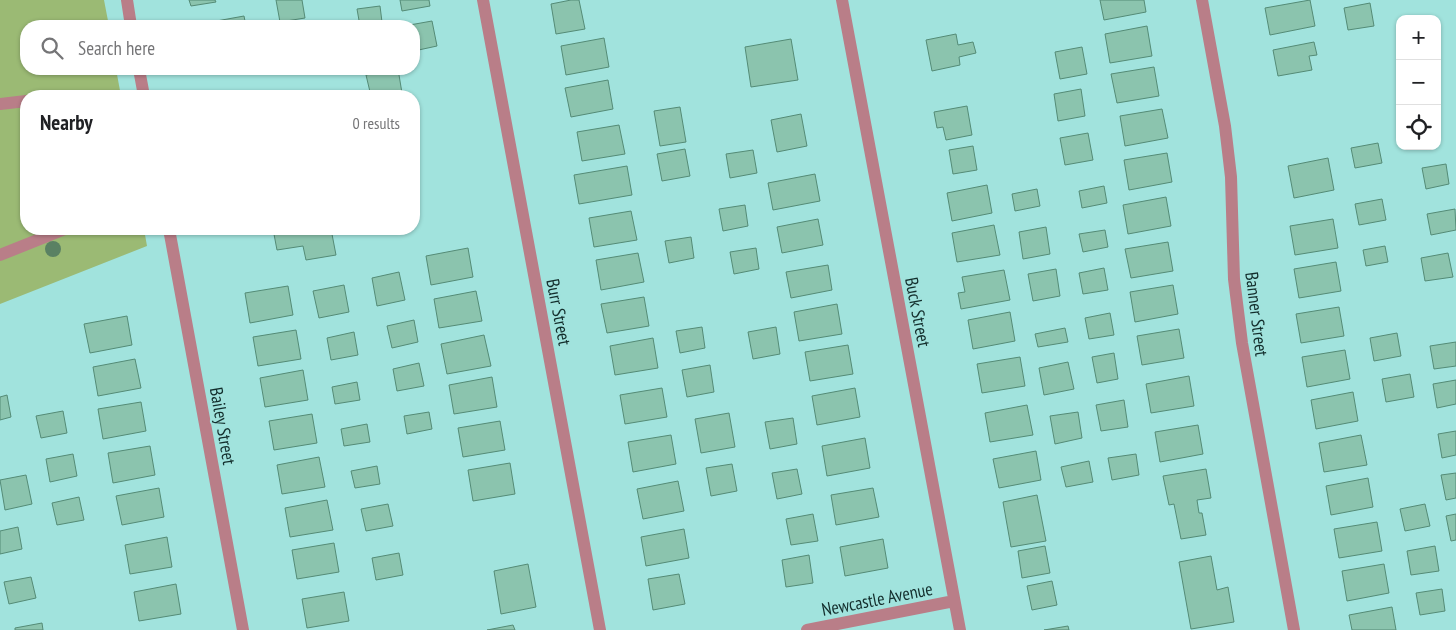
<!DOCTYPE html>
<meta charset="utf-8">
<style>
body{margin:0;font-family:"PT Sans Narrow",sans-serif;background:#f6f6f6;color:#202124}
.controls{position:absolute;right:15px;top:15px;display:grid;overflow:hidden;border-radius:10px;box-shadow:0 1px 4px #0004}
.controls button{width:45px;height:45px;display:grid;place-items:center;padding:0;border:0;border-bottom:1px solid #e0e0e0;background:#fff;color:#202124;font:25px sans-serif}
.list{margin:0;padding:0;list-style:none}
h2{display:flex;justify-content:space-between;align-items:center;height:65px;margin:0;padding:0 20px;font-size:21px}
h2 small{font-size:16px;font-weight:400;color:#757577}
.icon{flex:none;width:28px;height:28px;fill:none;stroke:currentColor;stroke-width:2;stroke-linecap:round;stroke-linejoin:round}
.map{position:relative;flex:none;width:1456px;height:630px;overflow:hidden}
.search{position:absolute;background:#fff;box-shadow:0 1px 4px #0004;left:20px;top:20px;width:400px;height:55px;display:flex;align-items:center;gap:12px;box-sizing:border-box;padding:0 18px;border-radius:20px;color:#757577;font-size:19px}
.panel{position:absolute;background:#fff;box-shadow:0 1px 4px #0004;left:20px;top:90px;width:400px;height:145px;border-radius:20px}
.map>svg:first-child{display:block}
.green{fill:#9bba74}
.building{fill:#8bc4ae;stroke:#548b76}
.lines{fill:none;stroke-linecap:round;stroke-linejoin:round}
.minor{stroke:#b97e88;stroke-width:12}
.tree{fill:#5a8163}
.labels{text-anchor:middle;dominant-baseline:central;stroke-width:4;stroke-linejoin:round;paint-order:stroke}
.street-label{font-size:18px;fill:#132e2c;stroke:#a1e3dd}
</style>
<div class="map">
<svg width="1456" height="630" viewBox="0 0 1456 630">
<rect width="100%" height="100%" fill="#a1e3dd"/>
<!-- green -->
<path class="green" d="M0 0H104L109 26H26V69H116L121 96H26V229H144L147 246 0 304Z"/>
<!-- building -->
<path class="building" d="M189 0H215L216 2 191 6Z
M276 0H302L305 18 280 22Z
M400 0H429L430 6 402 11Z
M571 0H579L585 29 556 34 551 4Z
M1100 0H1144L1146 12 1104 20Z
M1310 0 1315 26 1270 35 1265 8Z
M1370 3 1374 26 1348 30 1344 8Z
M380 6 382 22 360 26 357 9Z
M244 16 246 26H189Z
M432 21 437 46 414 51V26H404Z
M1147 26 1152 56 1110 63 1105 34Z
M956 34 958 45 973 42 976 53 959 57 960 65 932 71 926 40Z
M604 38 609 67 566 75 561 46Z
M791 39 798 80 751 87 745 47Z
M1314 42 1317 55 1309 56 1312 70 1278 76 1273 50Z
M1082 47 1087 74 1060 79 1055 52Z
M1154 67 1159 96 1117 103 1111 74Z
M398 69 402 93 371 96 366 75Z
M608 80 613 109 571 117 565 88Z
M1081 89 1085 116 1058 121 1054 94Z
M967 106 972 135 946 140 943 127 937 128 934 112Z
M680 107 686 142 660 146 654 111Z
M1162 109 1168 138 1125 146 1120 116Z
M801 114 807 146 777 152 771 120Z
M619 125 625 154 582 161 577 132Z
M1088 133 1093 160 1065 165 1060 138Z
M1378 143 1382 163 1355 168 1351 148Z
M973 146 977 170 953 174 949 150Z
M685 149 690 176 662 181 657 154Z
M753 150 757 173 730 178 726 154Z
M1167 153 1172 182 1129 190 1124 160Z
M1328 158 1334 190 1294 198 1288 166Z
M1446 164 1449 184 1426 189 1422 168Z
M627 166 632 195 579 204 574 175Z
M815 174 820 201 773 210 768 183Z
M987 185 992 213 952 221 947 193Z
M1104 186 1107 203 1082 208 1079 191Z
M1037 189 1040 206 1015 211 1012 194Z
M1166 197 1171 226 1128 234 1123 205Z
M1382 199 1386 220 1359 225 1355 204Z
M745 205 748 226 723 231 719 209Z
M1455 209 1456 230 1431 235 1427 214Z
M631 211 637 240 594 247 589 218Z
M818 219 823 245 782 253 777 227Z
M1333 219 1338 248 1295 255 1290 226Z
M994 225 1000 255 957 262 952 233Z
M1046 227 1050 254 1023 259 1019 232Z
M273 229H331L336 255 306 260 303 246 277 250Z
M1105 230 1108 247 1083 252 1079 234Z
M691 237 694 258 669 263 665 241Z
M1168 242 1173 271 1131 278 1125 249Z
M1385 246 1388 262 1366 266 1363 250Z
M468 248 473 277 431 285 426 256Z
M756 248 759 269 734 274 730 252Z
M638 253 644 282 601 290 596 260Z
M1448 253 1453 277 1425 281 1421 258Z
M1336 262 1341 291 1299 298 1294 269Z
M828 265 832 290 791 298 786 272Z
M1104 268 1108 290 1083 294 1079 273Z
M1056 269 1060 296 1033 301 1028 274Z
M1004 270 1010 300 961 309 958 293 965 292 962 277Z
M399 272 405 300 377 306 372 278Z
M344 285 349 312 319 318 313 291Z
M1173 285 1178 314 1135 322 1130 292Z
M288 286 293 315 250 323 245 293Z
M476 291 482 321 439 328 434 299Z
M644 297 649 326 607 333 601 304Z
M837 304 842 334 799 341 794 312Z
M1339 307 1344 336 1301 343 1296 314Z
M1010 312 1015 341 973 349 968 320Z
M1110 313 1114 335 1089 339 1085 318Z
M127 316 132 345 90 353 84 324Z
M414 320 418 342 392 348 387 326Z
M702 327 705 348 680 353 676 331Z
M776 327 780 354 753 359 748 332Z
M1065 328 1068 342 1038 347 1035 334Z
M1179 329 1184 358 1142 365 1137 336Z
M296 330 301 359 258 366 253 337Z
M354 332 358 355 331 360 327 338Z
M1397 333 1401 356 1374 361 1370 338Z
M484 335 491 366 447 374 441 344Z
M653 338 658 368 615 375 610 346Z
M1456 342V366L1434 369 1430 346Z
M848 345 853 374 810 381 805 352Z
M1345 350 1350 379 1307 387 1302 357Z
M1114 353 1118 379 1097 383 1092 357Z
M1020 357 1025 386 982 393 977 364Z
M135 359 141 388 98 396 93 367Z
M1068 362 1074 389 1044 395 1039 368Z
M419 363 424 386 397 391 393 369Z
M710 365 714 392 687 397 682 370Z
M303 370 308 400 265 407 260 378Z
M1410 374 1414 397 1386 402 1382 379Z
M1189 376 1194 406 1151 413 1146 384Z
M492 377 497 407 454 414 449 385Z
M1456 380V404L1437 408 1433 384Z
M357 382 360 400 335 404 332 387Z
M662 388 667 417 625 424 620 395Z
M855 388 860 417 817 425 812 396Z
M1353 392 1358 421 1316 429 1311 400Z
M7 395 11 417 0 420V397Z
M1124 400 1128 427 1101 431 1096 405Z
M141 402 146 431 103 439 98 409Z
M1027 405 1033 435 990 442 985 413Z
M63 411 67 433 41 438 36 416Z
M429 412 432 429 407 434 404 416Z
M1078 412 1082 438 1055 444 1050 416Z
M729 413 735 447 701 453 695 419Z
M312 414 317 443 274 450 269 421Z
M793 418 797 444 770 449 765 422Z
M500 421 505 450 463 457 458 428Z
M367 424 370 442 344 446 341 429Z
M1198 425 1203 454 1160 462 1155 432Z
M1456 431V455L1442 458 1438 434Z
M671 435 676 464 633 472 628 442Z
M1361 435 1367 465 1324 472 1319 443Z
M865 438 870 468 827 476 822 446Z
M150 446 155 475 113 483 108 453Z
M1036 451 1041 480 999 488 993 459Z
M73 454 77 476 50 482 46 459Z
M1136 454 1139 475 1112 480 1108 458Z
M319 457 325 487 282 494 277 465Z
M1089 461 1093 482 1066 487 1061 467Z
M510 463 515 494 473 501 468 470Z
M732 464 737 491 711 496 706 468Z
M377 466 380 484 355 488 351 471Z
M797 469 802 494 777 499 772 473Z
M1206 469 1211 498 1197 500 1199 513H1202L1206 535 1181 539 1174 504 1169 505 1163 476Z
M1456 473V498L1446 500 1441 475Z
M26 475 32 504 5 510 0 480Z
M1368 478 1373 507 1331 515 1326 486Z
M678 481 684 511 643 519 637 489Z
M159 488 164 517 122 525 116 496Z
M873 488 879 517 836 525 831 495Z
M1037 495 1046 541 1011 547 1003 502Z
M79 497 84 520 57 525 52 503Z
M327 500 333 530 290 537 285 508Z
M388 504 393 526 366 531 361 509Z
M1425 504 1430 526 1405 531 1400 509Z
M813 514 818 541 791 545 786 519Z
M1456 514V540L1451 541 1446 516Z
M1377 522 1382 551 1339 558 1334 529Z
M18 527 22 549 0 554V531Z
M684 529 689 558 646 566 641 537Z
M167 537 172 567 130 574 125 545Z
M883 539 888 568 845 576 840 547Z
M334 543 339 572 297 579 292 550Z
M1045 546 1050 573 1022 578 1018 551Z
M1435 546 1439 571 1411 575 1407 551Z
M399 553 403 575 376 580 372 558Z
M809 555 813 583 786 587 782 560Z
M1211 556 1217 590 1228 587 1234 622 1191 629 1179 562Z
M528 564 536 607 501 614 494 571Z
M1384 564 1389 593 1347 601 1342 571Z
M679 574 685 604 653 610 648 579Z
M31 577 36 598 9 604 4 582Z
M1052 581 1057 605 1032 610 1027 586Z
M176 584 181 614 139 621 134 592Z
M1442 589 1445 611 1420 615 1416 593Z
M344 592 349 621 307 628 302 599Z
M1392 607 1396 630H1352L1349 615Z
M42 623 43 630H15V628Z
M513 625 515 630H487Z
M1068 626 1069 630H1044Z"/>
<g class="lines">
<!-- minor -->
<path class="minor" d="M127 0 131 26
M483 0 600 630
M842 0 960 630
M1202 0 1225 126 1231 177 1234 279 1242 343 1294 630
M139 69 144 96
M55 96H75
M0 104 26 101
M169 229 243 630
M0 255 65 229
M807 630 954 601"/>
</g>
<!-- trees -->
<circle class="tree" cx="53" cy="249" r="8"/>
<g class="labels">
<!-- street labels -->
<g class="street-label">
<text transform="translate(559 312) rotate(79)">Burr Street</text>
<text transform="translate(918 312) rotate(79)">Buck Street</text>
<text transform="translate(1257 314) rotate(83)">Banner Street</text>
<text transform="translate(223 426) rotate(80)">Bailey Street</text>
<text transform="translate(877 599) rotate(-11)">Newcastle Avenue</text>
</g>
</g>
</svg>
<div class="controls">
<button>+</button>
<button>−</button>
<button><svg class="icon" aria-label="locate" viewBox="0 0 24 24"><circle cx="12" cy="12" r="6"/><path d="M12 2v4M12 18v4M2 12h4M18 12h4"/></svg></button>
</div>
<div class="search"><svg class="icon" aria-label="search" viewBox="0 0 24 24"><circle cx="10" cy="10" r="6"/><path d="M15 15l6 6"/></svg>Search here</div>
<section class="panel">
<h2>Nearby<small>0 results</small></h2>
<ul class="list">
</ul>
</section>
</div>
